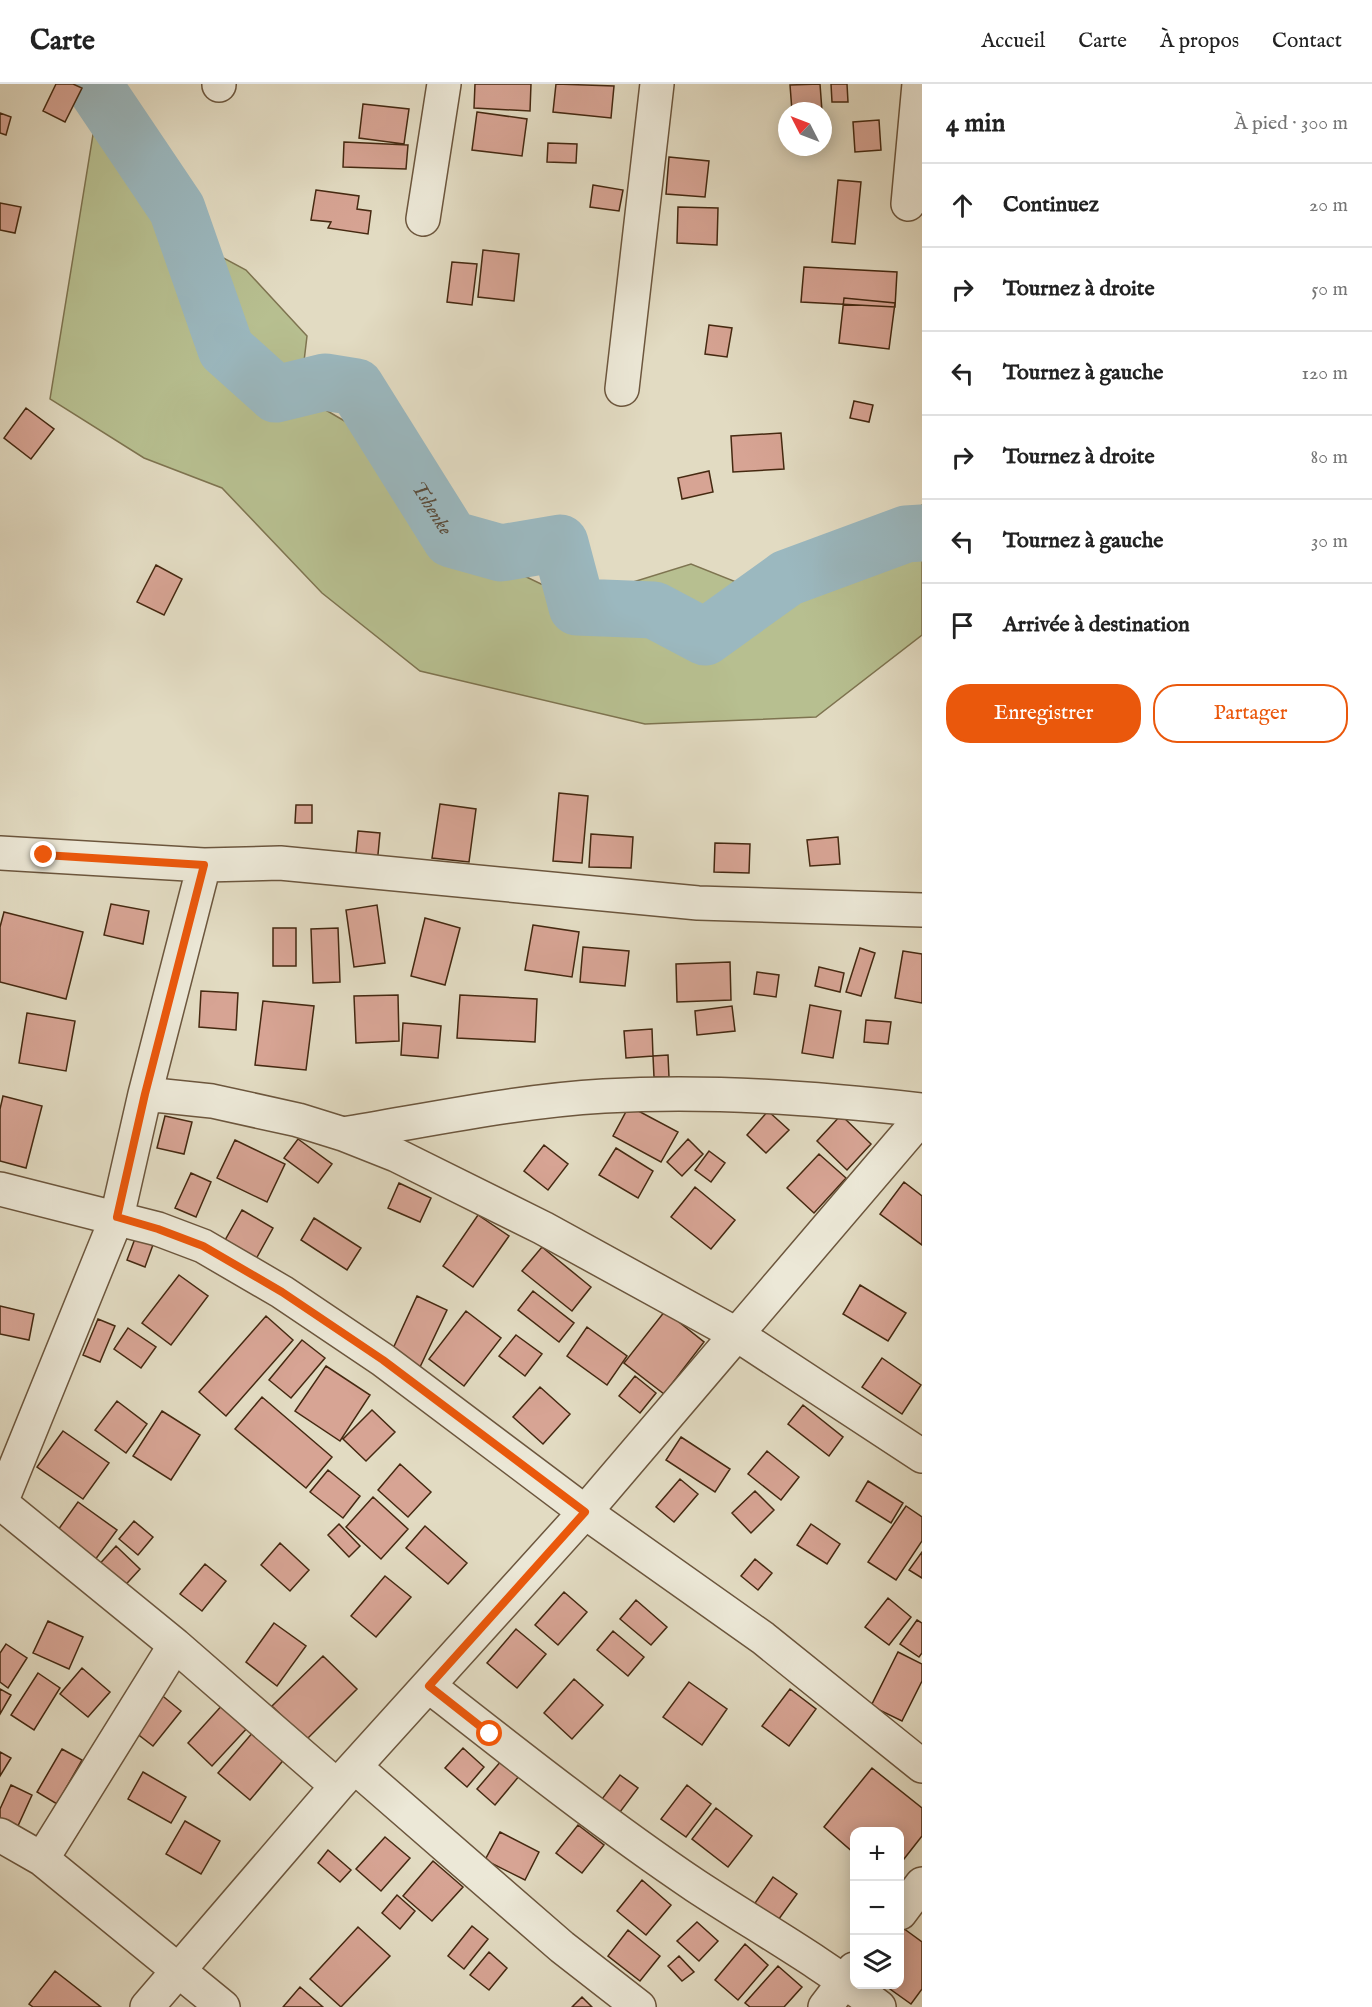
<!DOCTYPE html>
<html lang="fr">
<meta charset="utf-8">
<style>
body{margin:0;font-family:"IM FELL English",serif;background:#f2f2f2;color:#222}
.controls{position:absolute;right:18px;bottom:18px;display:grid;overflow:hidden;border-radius:12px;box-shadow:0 3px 15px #0003}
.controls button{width:54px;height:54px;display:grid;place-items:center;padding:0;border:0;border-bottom:2px solid #e0e0e0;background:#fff;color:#222;font:30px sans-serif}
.compass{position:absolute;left:778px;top:18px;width:54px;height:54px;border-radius:50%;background:#fff;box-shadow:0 3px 15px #0003;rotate:312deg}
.stop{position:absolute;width:18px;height:18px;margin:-14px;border:4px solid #ea580c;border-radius:50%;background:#fff}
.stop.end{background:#ea580c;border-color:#fff;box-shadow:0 2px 6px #0008}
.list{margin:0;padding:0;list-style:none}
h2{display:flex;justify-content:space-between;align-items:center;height:78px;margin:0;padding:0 24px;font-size:26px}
h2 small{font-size:20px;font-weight:400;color:#767676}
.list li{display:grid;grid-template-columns:39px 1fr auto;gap:18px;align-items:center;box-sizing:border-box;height:84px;padding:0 24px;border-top:2px solid #e0e0e0}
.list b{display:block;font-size:22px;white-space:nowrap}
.list em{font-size:20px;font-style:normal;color:#767676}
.actions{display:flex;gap:12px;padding:18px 24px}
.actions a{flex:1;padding:14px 0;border:2px solid #ea580c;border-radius:24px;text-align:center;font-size:21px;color:#ea580c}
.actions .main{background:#ea580c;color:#fff}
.icon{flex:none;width:33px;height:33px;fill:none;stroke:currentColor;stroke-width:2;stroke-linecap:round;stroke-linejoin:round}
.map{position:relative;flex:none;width:922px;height:1923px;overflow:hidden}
header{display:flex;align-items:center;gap:36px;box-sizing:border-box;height:84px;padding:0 30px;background:#fff;border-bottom:2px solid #e0e0e0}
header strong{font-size:28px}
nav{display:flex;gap:33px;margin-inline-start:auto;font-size:21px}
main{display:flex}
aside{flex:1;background:#fff}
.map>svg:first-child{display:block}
.green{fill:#b7bf90;stroke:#7e7450;stroke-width:1.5}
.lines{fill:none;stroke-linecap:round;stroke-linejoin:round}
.river{stroke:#9bb8bf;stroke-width:57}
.building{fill:#d7a494;stroke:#452911;stroke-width:1.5}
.minor-casing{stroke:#6c563d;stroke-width:36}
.minor{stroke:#ece8d7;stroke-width:33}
.route{stroke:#ea580c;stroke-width:8}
.labels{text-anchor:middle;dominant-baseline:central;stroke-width:4.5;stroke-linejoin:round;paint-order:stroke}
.water-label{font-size:20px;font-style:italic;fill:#5a4d3c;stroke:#ece8d7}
</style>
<header>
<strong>Carte</strong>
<nav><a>Accueil</a><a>Carte</a><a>À propos</a><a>Contact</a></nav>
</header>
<main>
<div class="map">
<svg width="922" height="1923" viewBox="0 0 922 1923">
<rect width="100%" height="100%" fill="#e2dbc2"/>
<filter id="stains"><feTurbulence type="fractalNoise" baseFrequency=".00333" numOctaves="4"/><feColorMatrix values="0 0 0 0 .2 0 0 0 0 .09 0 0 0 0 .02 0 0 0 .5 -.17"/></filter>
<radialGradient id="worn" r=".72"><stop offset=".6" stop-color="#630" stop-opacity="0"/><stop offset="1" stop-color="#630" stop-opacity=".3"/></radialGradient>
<!-- green -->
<path class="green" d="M97 26 142 41 160 140 246 186 307 252 300 311 396 367 419 433 487 474 541 500 617 503 691 480 761 508 882 459 922 421V551L816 633 645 640 420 587 322 509 222 404 144 374 50 315Z"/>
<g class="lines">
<!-- river -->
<path class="river" id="s1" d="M93 0 177 125 226 265 276 310 325 298 356 303 451 455 501 469 560 459 577 523 654 526 705 553 787 494 906 450 922 449"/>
</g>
<!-- building -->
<path class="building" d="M56 0H73L82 4 65 38 43 27Z
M475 0H531L530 27 474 24Z
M556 0 614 2 611 34 553 28Z
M820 0 822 27H792L790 1Z
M831 0H847L848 18H832Z
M363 20 409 25 404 60 359 54Z
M477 28 527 35 522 72 472 66Z
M0 29 11 33 6 51 0 49Z
M879 36 881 66 855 68 853 38Z
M344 58 408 61 406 85 343 83Z
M548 59 577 60 576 79 547 78Z
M669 73 709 77 705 113 666 110Z
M838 96 861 98 855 160 832 158Z
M593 101 623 106 619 127 590 123Z
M316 106 359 112 357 125 371 127 368 150 328 144 331 138 311 136Z
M0 119 21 123 15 149 0 146Z
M678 123 718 124 717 161 677 159Z
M483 166 519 170 514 217 478 213Z
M452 178 477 180 472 221 447 218Z
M804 183 897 188 895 223 801 218Z
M844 214 895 219 889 265 839 259Z
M709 241 732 244 727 273 705 270Z
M854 317 873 321 869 338 850 334Z
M26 324 54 345 31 375 4 354Z
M781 349 784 385 733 388 731 352Z
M709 387 713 408 682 415 678 394Z
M156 481 182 495 164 531 137 518Z
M559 709 588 712 582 779 553 777Z
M440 720 476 725 469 778 432 774Z
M296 721H312V739H295Z
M358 747 380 749 377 781 355 779Z
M591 750 633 753 631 784 589 783Z
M838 753 840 780 810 782 807 756Z
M715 759 750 760 749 789 714 788Z
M111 820 149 827 143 860 104 851Z
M377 821 385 879 354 883 346 826Z
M4 828 83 848 66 915 0 898V843Z
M425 834 460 844 445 901 411 892Z
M533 841 579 848 572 893 525 886Z
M273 844H296V882H273Z
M338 844 340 898 313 899 311 845Z
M583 863 629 867 625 902 580 898Z
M860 864 875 869 861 912 846 908Z
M903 867 922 870V919L895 914Z
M730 878 731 916 677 918 676 880Z
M819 883 844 889 840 908 815 902Z
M757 888 779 891 776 913 754 910Z
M201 907 238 909 236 946 199 943Z
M398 911 399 957 356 959 354 912Z
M460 911 537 915 535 958 457 954Z
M263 917 314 922 306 986 255 981Z
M810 921 841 927 833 974 802 969Z
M732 922 735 947 697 951 695 927Z
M27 929 75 937 66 987 19 979Z
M866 936 891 938 888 960 864 958Z
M403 939 441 942 438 974 401 971Z
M652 945 653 972 626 974 624 947Z
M668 971 669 993H654L653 972Z
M3 1012 42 1022 26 1084 0 1077V1025Z
M629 1022 678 1048 661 1078 613 1052Z
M768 1027 789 1046 766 1069 747 1051Z
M841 1031 871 1060 847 1086 817 1057Z
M165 1032 192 1038 184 1070 157 1064Z
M298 1055 332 1080 318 1099 284 1074Z
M688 1055 703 1070 682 1092 667 1078Z
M235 1056 285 1080 267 1118 217 1094Z
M544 1061 568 1080 548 1106 524 1087Z
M616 1064 653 1087 638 1114 599 1091Z
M709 1067 725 1079 711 1098 695 1086Z
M819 1070 846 1094 814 1129 787 1104Z
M191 1089 211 1098 196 1133 175 1124Z
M904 1098 922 1112V1161L880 1130Z
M399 1099 431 1114 420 1138 388 1124Z
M695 1103 735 1136 711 1165 671 1133Z
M242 1126 273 1144 256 1175 224 1158Z
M478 1131 509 1152 473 1203 443 1182Z
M314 1134 361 1164 347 1186 301 1156Z
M136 1152 154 1158 145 1183 127 1176Z
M542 1163 591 1203 572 1227 522 1187Z
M179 1191 208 1212 171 1261 142 1239Z
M860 1201 906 1229 888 1257 843 1230Z
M533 1207 574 1239 559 1258 518 1226Z
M417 1212 447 1226 420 1283 391 1269Z
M0 1222 34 1230 29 1256 0 1250Z
M466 1227 501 1254 464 1302 429 1275Z
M665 1227 704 1258 664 1310 624 1279Z
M266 1232 293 1256 226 1332 199 1308Z
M98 1235 115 1242 100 1278 83 1271Z
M587 1243 627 1272 607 1301 567 1272Z
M128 1244 156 1263 141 1284 114 1265Z
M516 1251 542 1270 525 1292 499 1272Z
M302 1256 325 1274 291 1314 269 1296Z
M882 1274 921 1301 902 1330 862 1303Z
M326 1282 370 1311 340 1357 295 1327Z
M635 1292 656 1309 640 1329 619 1312Z
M540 1303 570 1330 543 1360 513 1333Z
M262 1313 332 1373 306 1404 235 1345Z
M117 1317 147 1340 126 1369 95 1346Z
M803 1321 843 1353 829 1372 788 1340Z
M372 1326 395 1348 366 1377 343 1355Z
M162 1327 200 1351 171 1396 133 1372Z
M63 1347 109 1379 83 1415 37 1383Z
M681 1353 730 1385 715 1408 666 1376Z
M767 1367 799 1393 781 1416 748 1390Z
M400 1380 431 1408 408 1433 378 1406Z
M328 1386 360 1412 343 1434 310 1408Z
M680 1395 698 1410 674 1438 656 1423Z
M868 1397 903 1419 891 1439 856 1417Z
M755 1407 774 1426 751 1449 732 1429Z
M373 1413 408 1445 381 1475 346 1443Z
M78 1418 117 1446 92 1480 53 1453Z
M906 1422 922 1433V1457L896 1496 868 1478Z
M134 1437 153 1453 138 1471 119 1455Z
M339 1440 360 1462 349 1473 328 1451Z
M811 1440 840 1460 827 1480 797 1461Z
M425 1442 467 1479 448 1500 406 1464Z
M280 1459 309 1486 290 1507 261 1481Z
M116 1462 140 1485 119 1508 94 1486Z
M922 1468V1494L909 1486Z
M755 1475 772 1489 758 1506 741 1492Z
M205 1480 226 1497 202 1527 180 1510Z
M385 1492 411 1513 376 1553 351 1532Z
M564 1508 587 1528 558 1561 535 1541Z
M888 1514 911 1533 889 1561 865 1543Z
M636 1516 667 1543 651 1561 620 1535Z
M917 1536 922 1539V1569L919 1573 900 1560Z
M48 1537 83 1553 69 1585 33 1569Z
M274 1539 306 1562 277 1602 246 1578Z
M516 1545 546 1570 517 1604 487 1579Z
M613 1547 644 1573 628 1592 597 1566Z
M6 1560 27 1574 8 1604 0 1598V1569Z
M898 1568 922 1580V1597L902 1637 871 1622Z
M323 1572 357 1605 306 1656 272 1622Z
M82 1584 110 1608 88 1633 60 1610Z
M38 1589 60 1604 34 1646 11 1631Z
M574 1595 603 1621 572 1655 544 1629Z
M689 1598 727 1625 702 1661 663 1633Z
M0 1605 11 1611 0 1630Z
M790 1605 816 1625 789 1662 762 1642Z
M159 1609 181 1627 153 1662 131 1645Z
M225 1618 250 1641 212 1682 188 1659Z
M254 1647 286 1673 250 1716 218 1689Z
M463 1664 484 1683 467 1703 445 1684Z
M62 1665 82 1676 57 1720 37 1708Z
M0 1668 11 1674 0 1692Z
M502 1676 520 1691 495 1721 477 1705Z
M872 1684 922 1724V1752L900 1780V1748H854V1769L824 1743Z
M143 1688 186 1713 171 1739 128 1715Z
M620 1691 638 1704 617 1732 599 1719Z
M11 1701 32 1711 17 1744 0 1736V1725Z
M687 1701 711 1720 686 1753 661 1735Z
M716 1724 752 1752 728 1783 692 1755Z
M185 1737 220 1757 201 1790 166 1770Z
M578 1741 604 1761 582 1789 556 1769Z
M500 1748 539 1768 525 1796 485 1776Z
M385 1753 410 1774 381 1807 356 1785Z
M328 1766 351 1786 340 1798 318 1779Z
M433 1777 463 1803 432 1837 403 1812Z
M773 1793 797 1810 776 1839 753 1822Z
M642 1796 671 1821 646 1851 617 1827Z
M397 1811 415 1827 400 1845 382 1829Z
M697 1838 718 1857 699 1877 677 1857Z
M472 1842 488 1855 464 1885 448 1872Z
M358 1843 390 1872 341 1923 310 1895Z
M903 1844 922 1858V1905L911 1920 883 1900H900V1849Z
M628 1846 660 1872 640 1897 608 1872Z
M745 1860 768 1881 738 1916 715 1896Z
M489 1868 507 1884 489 1906 470 1891Z
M679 1872 694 1888 682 1897 668 1882Z
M778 1882 802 1903 784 1923H750L745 1919Z
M55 1887 101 1923H33L29 1920Z
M300 1903 323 1923H283Z
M582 1913 592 1923H572Z"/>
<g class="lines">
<!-- minor casing -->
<g class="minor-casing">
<path id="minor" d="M219 1V0
M908 120 919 0
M423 135 444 0
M622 305 657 0
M0 769 204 781 280 779 698 819 922 826
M145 1010 212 1017 298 1036 343 1050 396 1071 543 1144 736 1250 922 1372
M343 1050C429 1036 517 1017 604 1012 711 1006 816 1014 922 1026
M0 1105 158 1145 203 1162 282 1208 383 1276 585 1428 763 1554 922 1682
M1 1419 175 1561 337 1702
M0 1421 117 1133 145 1010 204 781
M429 1602C517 1671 604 1740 696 1802 757 1842 821 1878 879 1923
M355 1683 562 1863 639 1923
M0 1751 42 1775 223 1923
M42 1775 175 1561
M900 1829 922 1800
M147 1923 337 1702 585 1428 922 1033
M825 1923 854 1885"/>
</g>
<!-- minor -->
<use href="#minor" class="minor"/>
</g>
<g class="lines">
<!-- route -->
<path class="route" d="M44 771 204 781 145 1010 117 1133 158 1145 203 1162 282 1208 383 1276 585 1428 429 1602 490 1650"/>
</g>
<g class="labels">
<!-- water labels -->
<g class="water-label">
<text stroke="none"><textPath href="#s1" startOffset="591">Tshenke</textPath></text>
</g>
</g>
<rect width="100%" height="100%" filter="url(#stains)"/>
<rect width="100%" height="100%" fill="url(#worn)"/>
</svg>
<div class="controls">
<button>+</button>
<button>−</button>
<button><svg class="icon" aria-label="layers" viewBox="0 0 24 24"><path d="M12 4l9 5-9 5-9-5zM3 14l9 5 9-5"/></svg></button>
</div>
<svg class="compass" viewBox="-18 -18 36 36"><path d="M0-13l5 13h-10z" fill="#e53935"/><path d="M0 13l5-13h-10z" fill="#767676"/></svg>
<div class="stop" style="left:490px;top:1650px"></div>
<div class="stop end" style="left:44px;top:771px"></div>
</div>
<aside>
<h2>4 min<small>À pied · 300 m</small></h2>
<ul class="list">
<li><svg class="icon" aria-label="ahead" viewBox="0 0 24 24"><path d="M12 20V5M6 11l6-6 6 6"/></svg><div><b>Continuez</b></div><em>20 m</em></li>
<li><svg class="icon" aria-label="right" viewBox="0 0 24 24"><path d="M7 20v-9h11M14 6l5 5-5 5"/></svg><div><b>Tournez à droite</b></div><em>50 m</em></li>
<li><svg class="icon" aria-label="left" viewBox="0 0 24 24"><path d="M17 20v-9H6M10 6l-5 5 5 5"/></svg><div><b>Tournez à gauche</b></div><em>120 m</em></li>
<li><svg class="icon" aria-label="right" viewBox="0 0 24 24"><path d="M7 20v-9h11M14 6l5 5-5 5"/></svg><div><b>Tournez à droite</b></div><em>80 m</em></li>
<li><svg class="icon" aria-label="left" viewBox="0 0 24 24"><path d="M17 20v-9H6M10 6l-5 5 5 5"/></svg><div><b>Tournez à gauche</b></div><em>30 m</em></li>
<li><svg class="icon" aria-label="arrive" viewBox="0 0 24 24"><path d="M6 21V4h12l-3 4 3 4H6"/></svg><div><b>Arrivée à destination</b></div></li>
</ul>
<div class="actions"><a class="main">Enregistrer</a><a>Partager</a></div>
</aside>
</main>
